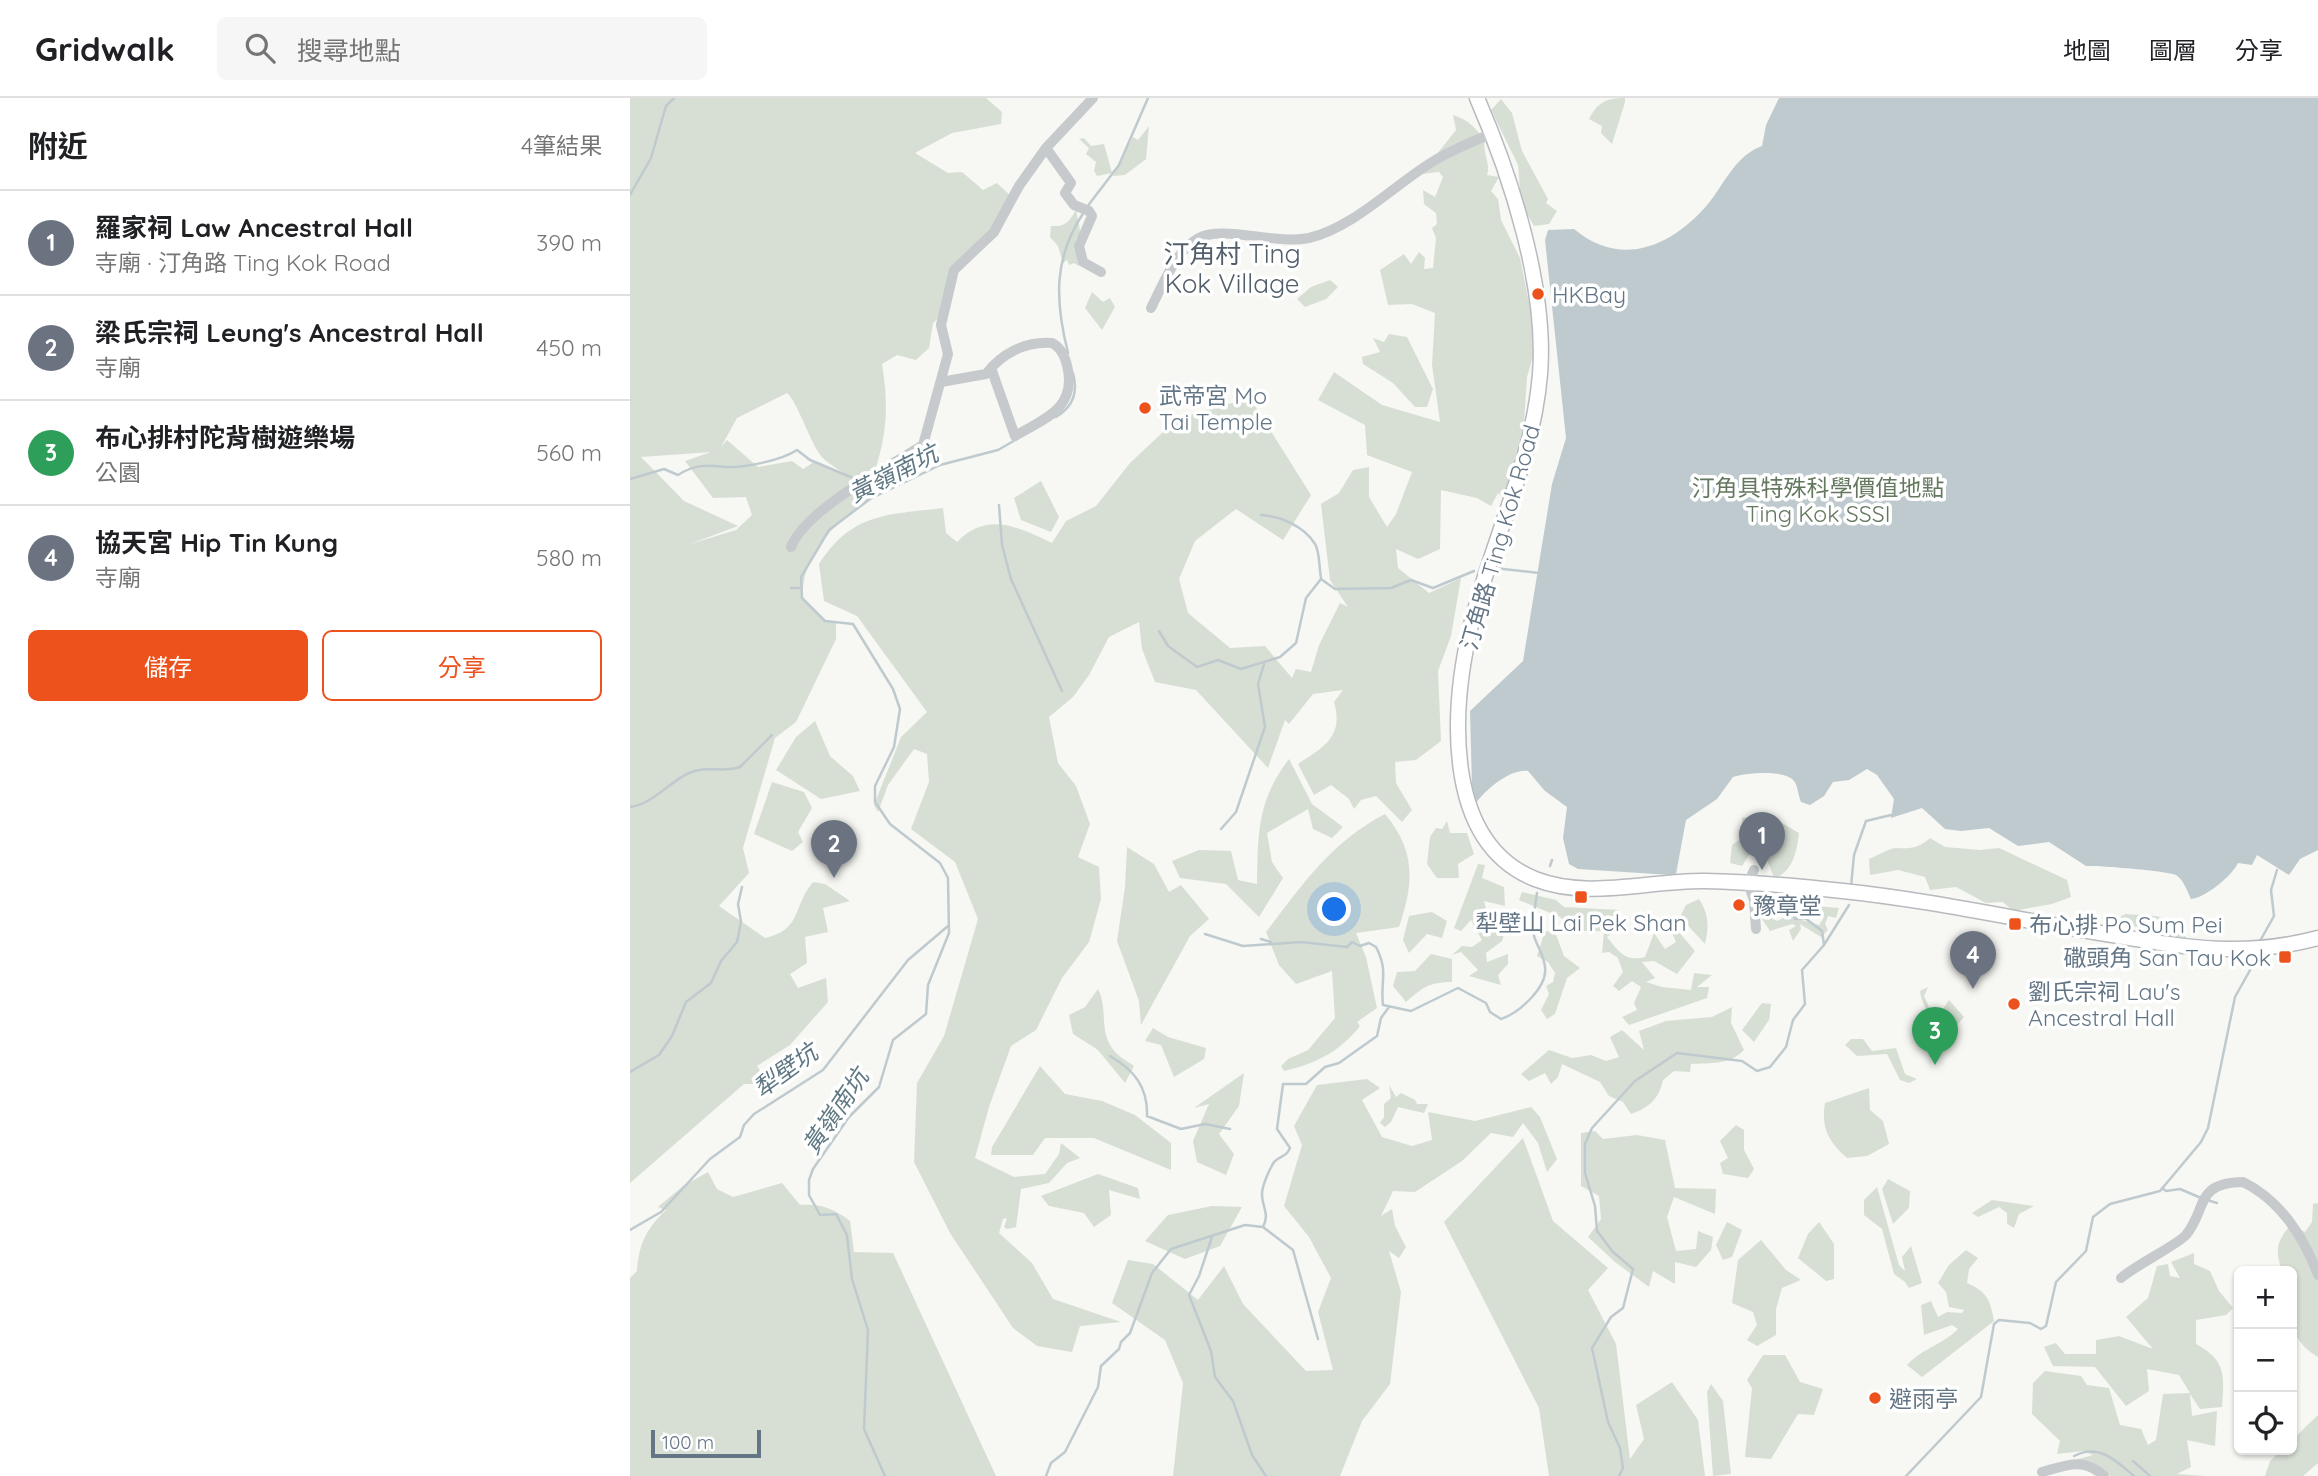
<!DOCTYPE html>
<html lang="zh-TW">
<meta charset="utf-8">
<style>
body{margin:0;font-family:Quicksand,"Noto Sans TC",sans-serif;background:#f6f6f6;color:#202124}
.controls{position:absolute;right:21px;bottom:21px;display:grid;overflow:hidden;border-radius:10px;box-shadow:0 2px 5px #0004}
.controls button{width:63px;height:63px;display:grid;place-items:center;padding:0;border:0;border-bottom:2px solid #e0e0e0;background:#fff;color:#202124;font:35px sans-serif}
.scale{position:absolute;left:21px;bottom:18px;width:110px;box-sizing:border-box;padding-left:7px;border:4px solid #647686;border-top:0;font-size:19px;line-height:24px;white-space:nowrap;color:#647686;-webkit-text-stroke:5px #fff;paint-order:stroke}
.you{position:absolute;left:705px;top:812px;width:24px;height:24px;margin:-18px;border:5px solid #fff;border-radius:50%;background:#1a73e8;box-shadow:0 0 0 10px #1a73e833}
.badge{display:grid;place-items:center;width:46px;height:46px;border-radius:50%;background:#ed511c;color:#fff;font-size:23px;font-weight:700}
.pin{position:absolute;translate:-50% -58px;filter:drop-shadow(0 2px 4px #0008)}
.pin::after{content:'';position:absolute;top:37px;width:24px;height:21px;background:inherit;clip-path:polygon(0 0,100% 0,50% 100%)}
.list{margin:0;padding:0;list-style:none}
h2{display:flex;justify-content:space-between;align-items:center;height:91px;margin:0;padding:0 28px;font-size:30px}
h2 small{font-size:23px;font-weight:400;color:#757577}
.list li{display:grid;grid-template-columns:46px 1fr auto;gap:21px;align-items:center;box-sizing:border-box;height:105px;padding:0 28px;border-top:2px solid #e0e0e0}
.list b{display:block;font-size:26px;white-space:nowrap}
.list p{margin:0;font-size:23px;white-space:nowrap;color:#757577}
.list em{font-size:23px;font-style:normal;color:#757577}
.actions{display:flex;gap:14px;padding:21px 28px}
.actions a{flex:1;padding:16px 0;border:2px solid #ed511c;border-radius:10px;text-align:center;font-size:24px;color:#ed511c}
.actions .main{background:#ed511c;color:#fff}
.icon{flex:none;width:38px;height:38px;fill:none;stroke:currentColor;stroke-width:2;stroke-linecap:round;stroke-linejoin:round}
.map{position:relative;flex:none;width:1688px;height:1378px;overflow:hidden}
header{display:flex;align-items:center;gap:42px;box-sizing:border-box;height:98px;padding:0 35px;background:#fff;border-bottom:2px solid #e0e0e0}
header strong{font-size:33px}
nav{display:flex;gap:38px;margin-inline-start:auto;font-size:24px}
.search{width:490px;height:63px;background:#f6f6f6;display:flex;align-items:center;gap:18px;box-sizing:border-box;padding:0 24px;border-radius:10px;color:#757577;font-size:26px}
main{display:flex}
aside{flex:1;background:#fff}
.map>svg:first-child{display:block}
.green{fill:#d7dfd4;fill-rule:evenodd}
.water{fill:#bfcacf}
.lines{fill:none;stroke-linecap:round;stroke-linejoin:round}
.stream{stroke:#bfcacf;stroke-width:2.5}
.major-casing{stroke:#b7bbbf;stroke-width:17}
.minor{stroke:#c6cacd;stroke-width:10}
.major{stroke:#fff;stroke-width:14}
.poi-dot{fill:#ed511c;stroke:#fff;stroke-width:2.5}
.labels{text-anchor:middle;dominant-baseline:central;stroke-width:7;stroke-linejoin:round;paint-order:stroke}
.poi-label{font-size:23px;fill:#647686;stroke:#fff;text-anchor:start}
.park-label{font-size:23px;fill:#64785f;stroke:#fff}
.street-label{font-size:23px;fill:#647686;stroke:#fff}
.water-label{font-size:24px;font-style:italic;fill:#5f7883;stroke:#fff}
.quarter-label{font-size:26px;fill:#525f6a;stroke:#fff}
</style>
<header>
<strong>Gridwalk</strong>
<div class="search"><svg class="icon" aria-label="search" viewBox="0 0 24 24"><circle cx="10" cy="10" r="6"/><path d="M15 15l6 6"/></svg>搜尋地點</div>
<nav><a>地圖</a><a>圖層</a><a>分享</a></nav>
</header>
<main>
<aside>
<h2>附近<small>4筆結果</small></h2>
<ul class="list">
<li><span class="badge" style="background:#6b7280">1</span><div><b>羅家祠 Law Ancestral Hall</b><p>寺廟 · 汀角路 Ting Kok Road</p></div><em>390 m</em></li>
<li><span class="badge" style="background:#6b7280">2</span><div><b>梁氏宗祠 Leung's Ancestral Hall</b><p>寺廟</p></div><em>450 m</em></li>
<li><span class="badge" style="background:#2e9e5b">3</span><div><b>布心排村陀背樹遊樂場</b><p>公園</p></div><em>560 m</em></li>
<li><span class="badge" style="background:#6b7280">4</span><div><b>協天宮 Hip Tin Kung</b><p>寺廟</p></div><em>580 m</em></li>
</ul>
<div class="actions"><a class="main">儲存</a><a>分享</a></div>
</aside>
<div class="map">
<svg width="1688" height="1378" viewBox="0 0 1688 1378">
<rect width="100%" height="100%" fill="#f7f7f3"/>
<!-- green -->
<path class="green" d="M0 0H356L372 14 371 26 322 35 285 55 318 75 332 74 353 92 367 85 382 99 361 137 332 163 313 216 303 225 299 250 286 262 267 257 252 266C259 309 257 337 243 379L223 381 240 401C202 430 175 448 172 500L195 523 206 524V541L166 624 145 640 113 750 119 775 89 808 135 840C173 831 162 809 183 784L195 786 220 803 193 810 198 834 175 839 177 865 160 876 168 890 196 880 198 904 160 947 127 968 134 978 123 986H114L0 1085ZM157 295C167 303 180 344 191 358 198 366 210 372 218 378L184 364 173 371 162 363 128 369 97 342 91 349 107 320ZM81 354 55 363 83 400 116 399 122 417 106 432 60 446 108 428 54 403 11 359Z
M995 0V4L982 46 971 35 972 28 959 21C968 4 976 0 995 0Z
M871 1 882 15 892 53 918 101 916 105 927 113 919 126 904 128 891 105 888 67 861 12Z
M823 17C839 22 845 29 855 43 852 56 861 64 857 77L869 79 861 93 868 101 871 122 890 160 907 245 897 279 894 325 883 367 888 369 885 378 880 379 884 382 880 391 874 394 879 399 876 403 868 395 861 408 847 400 811 392 810 451 788 461 766 451 768 470 799 495 831 480 821 538 808 573 811 643 786 662 765 664 766 685 782 712 772 724 746 698 731 702 724 711 719 701 701 687 684 697 668 666C694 649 714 639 704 604L713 592 683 596 659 626 655 622 638 670 566 592 525 584 512 551 509 524 479 539 459 577 443 599 419 619 428 665 446 688 460 726 448 759 469 769 471 801 459 844 432 880 406 932 381 948 359 1009 345 1060 384 1079 415 1076 429 1056 431 1045 450 1060 437 1065 419 1085 391 1091 386 1129 377 1131 374 1129 377 1120 373 1121 369 1135 402 1165 423 1201 491 1224 450 1228 442 1254 407 1248 383 1230 320 1135 284 1064 287 985 314 938 348 821 325 764 281 731 299 684 297 656 284 651 258 687 248 714 244 707 271 639 297 614 227 518 194 503 189 466C223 414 257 417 313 410L316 435 327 444C357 413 388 429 422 445L436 423 466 408 500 365 548 320 620 300 681 397 653 442 606 411 565 443 549 481 558 515 600 550 635 548 662 580 666 571 681 574 689 547 710 505 718 509 700 482 691 406 709 395 723 372 739 369V399L757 429 766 416 782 374 737 357 735 327 688 302 704 274 752 307 810 324 802 267 805 215 782 206 758 207 750 172 774 156 781 166 789 154 795 160 794 171 803 170 806 140 802 130 807 126 806 115 794 106 793 92 805 99 813 79 809 74 791 76 826 32Z
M519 28 516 61 495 77 483 78 503 39 508 42Z
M454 40 461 48 474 46 482 75 467 78 464 73 466 64 456 56 459 50 449 41Z
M446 112 451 137 446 141 444 150 449 156H456V161L449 168 444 165 439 167 437 162 433 165 428 148 420 139 421 128C435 129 439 124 446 112Z
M700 182 708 189 696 201 675 209 667 201 681 189Z
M462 194 473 204 480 200 485 209 472 232 455 210Z
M759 236 777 239 803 291 797 309H785L763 285 733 266 732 259 750 254 743 240 754 244Z
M411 383 429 419 421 434 391 422 384 400Z
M185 623 200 658 223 678 230 693 191 701 146 672 166 639Z
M659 661 682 706 713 729 702 740 683 731 678 711 637 735 642 764 653 780 629 819 596 786 550 780 542 763 569 752 601 753 608 782 627 786C628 735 627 703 659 661Z
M142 684 174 694 182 710 168 734 173 744 162 753 124 736Z
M755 716C786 753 784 785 769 829L726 835 736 859 747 910 727 924 730 928C711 953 685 966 654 973L651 968 658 961 678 952 705 920 702 873 666 886 649 867 636 834C673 786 700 745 755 716Z
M1124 718 1152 725 1169 735C1167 752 1163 775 1144 780L1137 761 1123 751 1112 768 1100 765 1102 747 1114 739 1112 720Z
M817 723 820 735H837L844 756 828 766 829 780H807L797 766 800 739 806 730 812 731Z
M193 725H206L217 736 222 752 184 747 182 742Z
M1300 740 1315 749 1350 752 1369 750 1437 782 1441 799 1422 806 1383 813 1373 804 1356 805 1326 789 1300 792 1295 779 1268 772 1240 777 1239 761C1247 758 1259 750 1267 750 1280 751 1289 750 1300 740Z
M497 749 524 766 539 794 551 787 579 821 560 838 511 927 509 903 487 843 495 789Z
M848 766 855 767 852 780 874 789 875 808 854 803 860 824 876 830 872 843 856 855 857 864 878 856V866L868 877 871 887 839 878 848 872 831 854 822 857 832 848 842 849 852 842 841 822 831 833 824 830Z
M892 794 926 802 934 809 989 812V831L977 839C989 854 995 864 1015 859L1024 835 1035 851 1046 844 1035 818 1065 853 1047 876 1024 863 1012 864 1025 880 1016 884 1032 889 1061 892 1064 875 1082 877 1067 889H1079L1077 900 999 927 992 919 1007 912 1004 905 1011 889 1002 883 989 893 983 888 993 874 988 860 979 854 972 855 974 833H943L930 819 889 802Z
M1069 801C1079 816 1079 829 1075 846L1050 819 1056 807Z
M1140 803 1156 804 1172 822 1189 827 1193 821 1186 808 1209 810 1206 820 1198 818 1195 826 1198 832 1191 839 1170 826 1171 831 1163 843 1159 832 1166 828 1162 826 1140 833 1132 821 1135 817 1147 823 1155 819V812L1146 815 1139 814Z
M802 814 817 823 812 840 797 836 779 855 773 842 779 818Z
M1496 816C1532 819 1539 814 1560 845L1520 831 1491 826V818Z
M915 833 925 834 934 858 950 870 937 880 925 916 917 921 911 912 919 896 916 888 923 884 925 875 918 864 907 858Z
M801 856 822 861V884C799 884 792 890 776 904L763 888 767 874 785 873Z
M1298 889 1294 898 1303 917H1309L1319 902 1334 919 1327 927C1306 927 1293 914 1290 893Z
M468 891C478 910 469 932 482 950 486 957 497 963 504 968L495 985 468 952 443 936 439 917 455 909Z
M1132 905 1141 906 1139 922 1124 944 1112 932Z
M1102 909 1101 925 1114 952C1100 967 1080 965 1061 966L1060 974 1044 973 1033 982C1029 1001 1019 1010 1001 1016L993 1004 979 998 970 984 932 966 928 979 921 986 915 975 899 983 891 976 919 952 942 960 961 957 976 963 989 959 980 939 992 932 1014 952 1009 933 1036 923 1082 919Z
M523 930 538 939 576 950 574 961 544 979 531 947 515 943Z
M1221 941H1233L1242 953 1266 950 1275 976 1287 981 1279 985 1270 982 1257 956 1227 958 1215 947Z
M410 968 435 996 472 1003 505 1017 541 1045V1072L464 1040H415L403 1057H361L362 1049Z
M614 975 609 1008 589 1036 604 1056 596 1077 567 1064 563 1043 579 1006 564 1010Z
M737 981 750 990 732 1002 752 1039 782 1048 802 1042 798 1014 845 1023 901 1009 910 1019 927 1061 917 1074 908 1045 893 1025 883 1039 861 1035 832 1063 785 1094 763 1093 751 1118 762 1111 765 1128 776 1149 769 1160 759 1153 771 1194 760 1286 732 1323 710 1378H543L553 1285 535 1242 482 1205 498 1162 523 1166 568 1202 594 1168 613 1206 676 1273 703 1272 688 1214 701 1180 679 1139 654 1108 672 1047 664 1028 687 987Z
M759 987 766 999 771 995 785 1002 787 1006H798L794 1015 768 1009 761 1024 755 1029 750 1025 754 1019V1006L761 1000Z
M1239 990 1240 1012 1253 1023 1259 1046 1237 1058 1217 1060C1198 1043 1191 1030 1195 1005Z
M1106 1027 1114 1032V1052L1124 1071 1118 1080 1093 1076 1090 1065 1098 1060 1090 1043Z
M965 1033 973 1041 1007 1037 1035 1042 1045 1090 1086 1091 1085 1116 1044 1099 1037 1119 1046 1153 1066 1151 1068 1133 1083 1139 1081 1152 1066 1169 1045 1164V1186L1023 1173 1019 1189 985 1164 958 1139 971 1121 969 1098 951 1088V1035Z
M893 1040 923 1123 978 1170 958 1192 986 1246 1000 1361 1014 1341 1006 1307 1042 1284 1068 1322 1075 1378H919L909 1310 814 1124Z
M78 1074 87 1091 103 1099 152 1085 170 1107C191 1106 203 1110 220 1123L224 1154 263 1155 366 1378H0V1180L7 1173C9 1146 16 1131 36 1112L28 1109 53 1088Z
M468 1076 508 1090 510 1101 479 1092 481 1117 464 1129 454 1115 419 1108 411 1098Z
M1258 1081 1280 1093 1279 1110 1263 1126 1252 1091Z
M1247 1089 1269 1167 1275 1173 1272 1159 1281 1148 1292 1185 1279 1190 1275 1184 1264 1176 1252 1131 1234 1117V1102Z
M1362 1102 1404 1108 1389 1116 1384 1130 1377 1126V1115L1369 1109 1348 1119 1342 1115Z
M1688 1105V1259C1652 1238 1662 1209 1662 1173H1652C1645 1153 1646 1143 1661 1127L1675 1134 1682 1124 1683 1106Z
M582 1108 612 1109 590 1148 555 1161 515 1143 538 1117Z
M1097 1124 1112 1132 1102 1159 1093 1162 1086 1147Z
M1189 1124 1204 1146V1181L1196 1183 1168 1160 1178 1136Z
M1131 1142 1156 1172 1171 1182 1152 1190 1146 1211V1237L1127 1248 1117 1242 1127 1227 1123 1214 1102 1205 1108 1162Z
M1336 1152 1348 1160 1339 1171 1337 1185C1357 1194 1360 1201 1364 1223L1292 1279 1277 1267C1293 1250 1312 1247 1328 1231L1322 1227 1294 1237 1291 1207 1301 1203 1308 1219 1317 1214 1332 1215 1334 1212 1319 1209 1316 1194 1308 1185 1319 1167Z
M1564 1155V1166L1580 1173 1589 1193 1603 1210 1596 1217 1566 1222V1246C1597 1263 1594 1277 1592 1309L1570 1311 1560 1296 1562 1318 1587 1313 1585 1348 1557 1342 1561 1369 1547 1376 1575 1378H1481L1457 1364 1434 1365 1463 1357 1453 1353 1427 1356 1430 1343 1402 1316 1403 1285 1415 1273 1451 1278 1457 1287 1479 1290 1490 1327 1511 1331 1518 1347 1526 1342 1533 1296 1560 1295 1549 1277 1517 1271 1519 1293 1496 1308 1465 1269 1423 1268 1414 1249 1426 1245 1435 1256H1466V1242L1489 1238 1523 1251 1496 1219 1518 1200 1527 1168 1538 1166 1540 1178 1550 1180 1541 1164Z
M1133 1257H1155L1170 1284 1193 1291 1184 1317 1168 1316 1141 1361 1115 1359 1122 1290 1117 1282Z
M1081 1286 1093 1303 1101 1376 1083 1378 1077 1294Z
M1688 1317V1365L1673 1378H1635L1640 1363 1652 1352H1662V1342Z"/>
<!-- water -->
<path class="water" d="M1149 0H1688V752L1670 761 1659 777 1627 757 1622 767 1608 765C1602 778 1575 800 1561 801 1557 793 1554 782 1546 777 1540 773 1465 767 1456 768L1419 744 1388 748 1359 730 1331 733 1315 731 1292 710 1261 720 1264 701 1247 677 1237 671 1219 682 1203 684 1194 698 1180 707 1171 704C1168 697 1168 688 1164 683 1155 671 1115 675 1103 679L1087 701 1056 722 1046 776 1041 777 948 771 939 766 933 740 937 709 915 693 898 673C881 670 855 692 846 705L842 688 840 613 893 563 922 386 936 340 915 142 918 132 944 131C992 171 1042 148 1078 106 1095 85 1105 58 1132 48L1136 27Z"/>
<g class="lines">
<!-- stream -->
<path class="stream" d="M0 97 21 60 36 8 44 0
M457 109 489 67 518 0
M438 255C425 203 423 160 454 114
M426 319C444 308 448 294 443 275
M0 381 34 371 48 377C65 366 77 367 96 369 115 370 152 362 167 352L180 362 223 380 227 385
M231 390 240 401
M369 407 372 447 381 481 432 593
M631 417C650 418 674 428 685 446 690 454 689 470 691 480
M864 470 909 475
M161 490H169
M529 533 538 548 567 569 588 562 611 571 650 559 666 545 676 500 691 481 705 491 761 490 781 482 803 490 844 473
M0 709C23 706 39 684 59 675 76 667 94 675 110 669L142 637
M591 731 606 714 635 629 628 586 634 566
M920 768 922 762
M1221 789 1224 757 1236 723 1261 717
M904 816 907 795
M575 836 613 848 671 844 717 849 722 844 730 848 739 845 746 849C759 874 750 882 753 907L781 913 828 890 856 905 860 914 871 921C889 915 918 889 915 869 914 854 901 841 903 827
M631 841 641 844
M1630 843 1644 818 1641 792 1647 772
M1194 847 1219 807
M480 958C504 972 518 989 517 1018L551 1031 575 1026 600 1031
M0 974 29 957 42 938 56 904 81 885 91 863 107 844 111 824 108 806 112 789
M1532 1090 1536 1093 1550 1091 1571 1100
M1577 1102 1587 1105
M633 1129 663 1152 688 1241
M0 1132 31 1114 80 1061 110 1039 114 1027 124 1016 193 972 278 862 318 828
M582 1139 569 1178 559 1197 581 1253 585 1279 603 1303 622 1357 636 1378
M1444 1358C1469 1345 1485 1362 1504 1378
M1503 1363 1520 1378
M255 1378 234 1331 238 1232 222 1181 217 1137 206 1116 190 1117 179 1097V1082L183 1071 219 1019 249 989 263 942 296 916 298 887 319 835 318 780 310 765 260 726 245 704V688L264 649 270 611 263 591 223 526 195 523 172 500 171 479 199 432 240 401 310 367 368 352 387 341
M416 1378 421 1365 435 1354 468 1289 471 1268 489 1251 491 1244 500 1235 522 1175 541 1151 615 1127 633 1129C640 1116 632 1109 632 1096 632 1088 639 1072 644 1064 650 1057 656 1060 660 1050L647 1031 653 986H676L695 969 709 965 747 938 751 920 759 909
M989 1378 993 1370 990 1350 978 1324 962 1250 981 1219 993 1210 1003 1171 983 1154 967 1133 965 1108 955 1075V1046L962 1030 1005 983 1047 955 1112 963 1127 973 1140 969 1156 949 1163 922 1175 906 1172 872 1194 847 1192 833 1175 820 1165 821 1163 813
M1276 1378 1351 1299 1364 1226 1369 1222 1400 1225 1411 1231 1416 1228 1426 1184 1456 1153 1463 1119 1480 1106 1530 1093 1571 1044 1578 1030 1605 899 1624 865"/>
<!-- major casing -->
<g class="major-casing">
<path id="major" d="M847 0C881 78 917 190 910 276 903 363 862 442 841 527 822 607 811 743 905 781 958 802 1020 782 1075 783 1121 784 1167 788 1213 793 1299 802 1385 821 1470 835 1549 848 1609 861 1688 840"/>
</g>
<!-- minor -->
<path class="minor" d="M416 50 441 85 435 95 444 107 459 113 462 118 449 148 453 164 471 174
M521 210C533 187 545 153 569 140 592 127 647 147 679 140 724 130 767 84 807 61 824 51 842 44 860 36
M311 284 356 276C371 256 395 243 422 245 432 250 436 261 438 272 445 311 414 321 385 338L361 270
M161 449C177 410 256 371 293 347L318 256 311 227 324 172 364 134 389 88 416 50 463 0
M1124 772 1118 785 1124 802 1126 831
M1491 1180C1506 1167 1547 1147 1556 1137 1578 1110 1564 1085 1613 1084 1650 1102 1674 1139 1688 1177
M1412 1374C1437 1367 1453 1359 1474 1378"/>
<!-- major -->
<use href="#major" class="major"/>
</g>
<!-- markers -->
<g class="poi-dot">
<circle cx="908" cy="196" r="7"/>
<circle cx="515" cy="310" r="7"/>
<rect x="944" y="792" width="14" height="14" rx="3.5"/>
<circle cx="1109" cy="807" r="7"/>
<rect x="1378" y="819" width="14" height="14" rx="3.5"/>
<rect x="1648" y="852" width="14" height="14" rx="3.5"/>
<circle cx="1384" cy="906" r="7"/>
<circle cx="1245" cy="1300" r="7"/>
</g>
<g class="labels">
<!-- poi labels -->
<g class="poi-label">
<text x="922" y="196">HKBay</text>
<text x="529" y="297">武帝宮 Mo<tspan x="529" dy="26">Tai Temple</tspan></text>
<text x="1123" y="807">豫章堂</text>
<text x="951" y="824" text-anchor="middle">犁壁山 Lai Pek Shan</text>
<text x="1399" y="826">布心排 Po Sum Pei</text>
<text x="1641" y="859" text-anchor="end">䃟頭角 San Tau Kok</text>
<text x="1398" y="893">劉氏宗祠 Lau's<tspan x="1398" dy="26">Ancestral Hall</tspan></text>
<text x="1259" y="1300">避雨亭</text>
</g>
<!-- park labels -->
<g class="park-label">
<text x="1188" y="389">汀角具特殊科學價值地點<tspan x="1188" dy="26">Ting Kok SSSI</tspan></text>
</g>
<!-- street labels -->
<g class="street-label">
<text transform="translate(870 439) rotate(-74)">汀角路 Ting Kok Road</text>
</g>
<!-- water labels -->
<g class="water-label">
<text transform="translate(263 375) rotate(-27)">黃嶺南坑</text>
<text transform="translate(155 972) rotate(-36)">犁壁坑</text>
<text transform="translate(205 1013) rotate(-56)">黃嶺南坑</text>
</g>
<!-- quarter labels -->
<g class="quarter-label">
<text x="602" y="155">汀角村 Ting<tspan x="602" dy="30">Kok Village</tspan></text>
</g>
</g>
</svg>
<div class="controls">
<button>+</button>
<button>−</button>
<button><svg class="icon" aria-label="locate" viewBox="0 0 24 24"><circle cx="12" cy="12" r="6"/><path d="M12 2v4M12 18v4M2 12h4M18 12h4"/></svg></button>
</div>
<div class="scale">100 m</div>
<div class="you"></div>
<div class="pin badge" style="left:1132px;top:772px;background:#6b7280">1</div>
<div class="pin badge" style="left:204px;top:780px;background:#6b7280">2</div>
<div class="pin badge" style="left:1305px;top:967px;background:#2e9e5b">3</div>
<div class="pin badge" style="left:1343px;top:891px;background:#6b7280">4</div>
</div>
</main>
